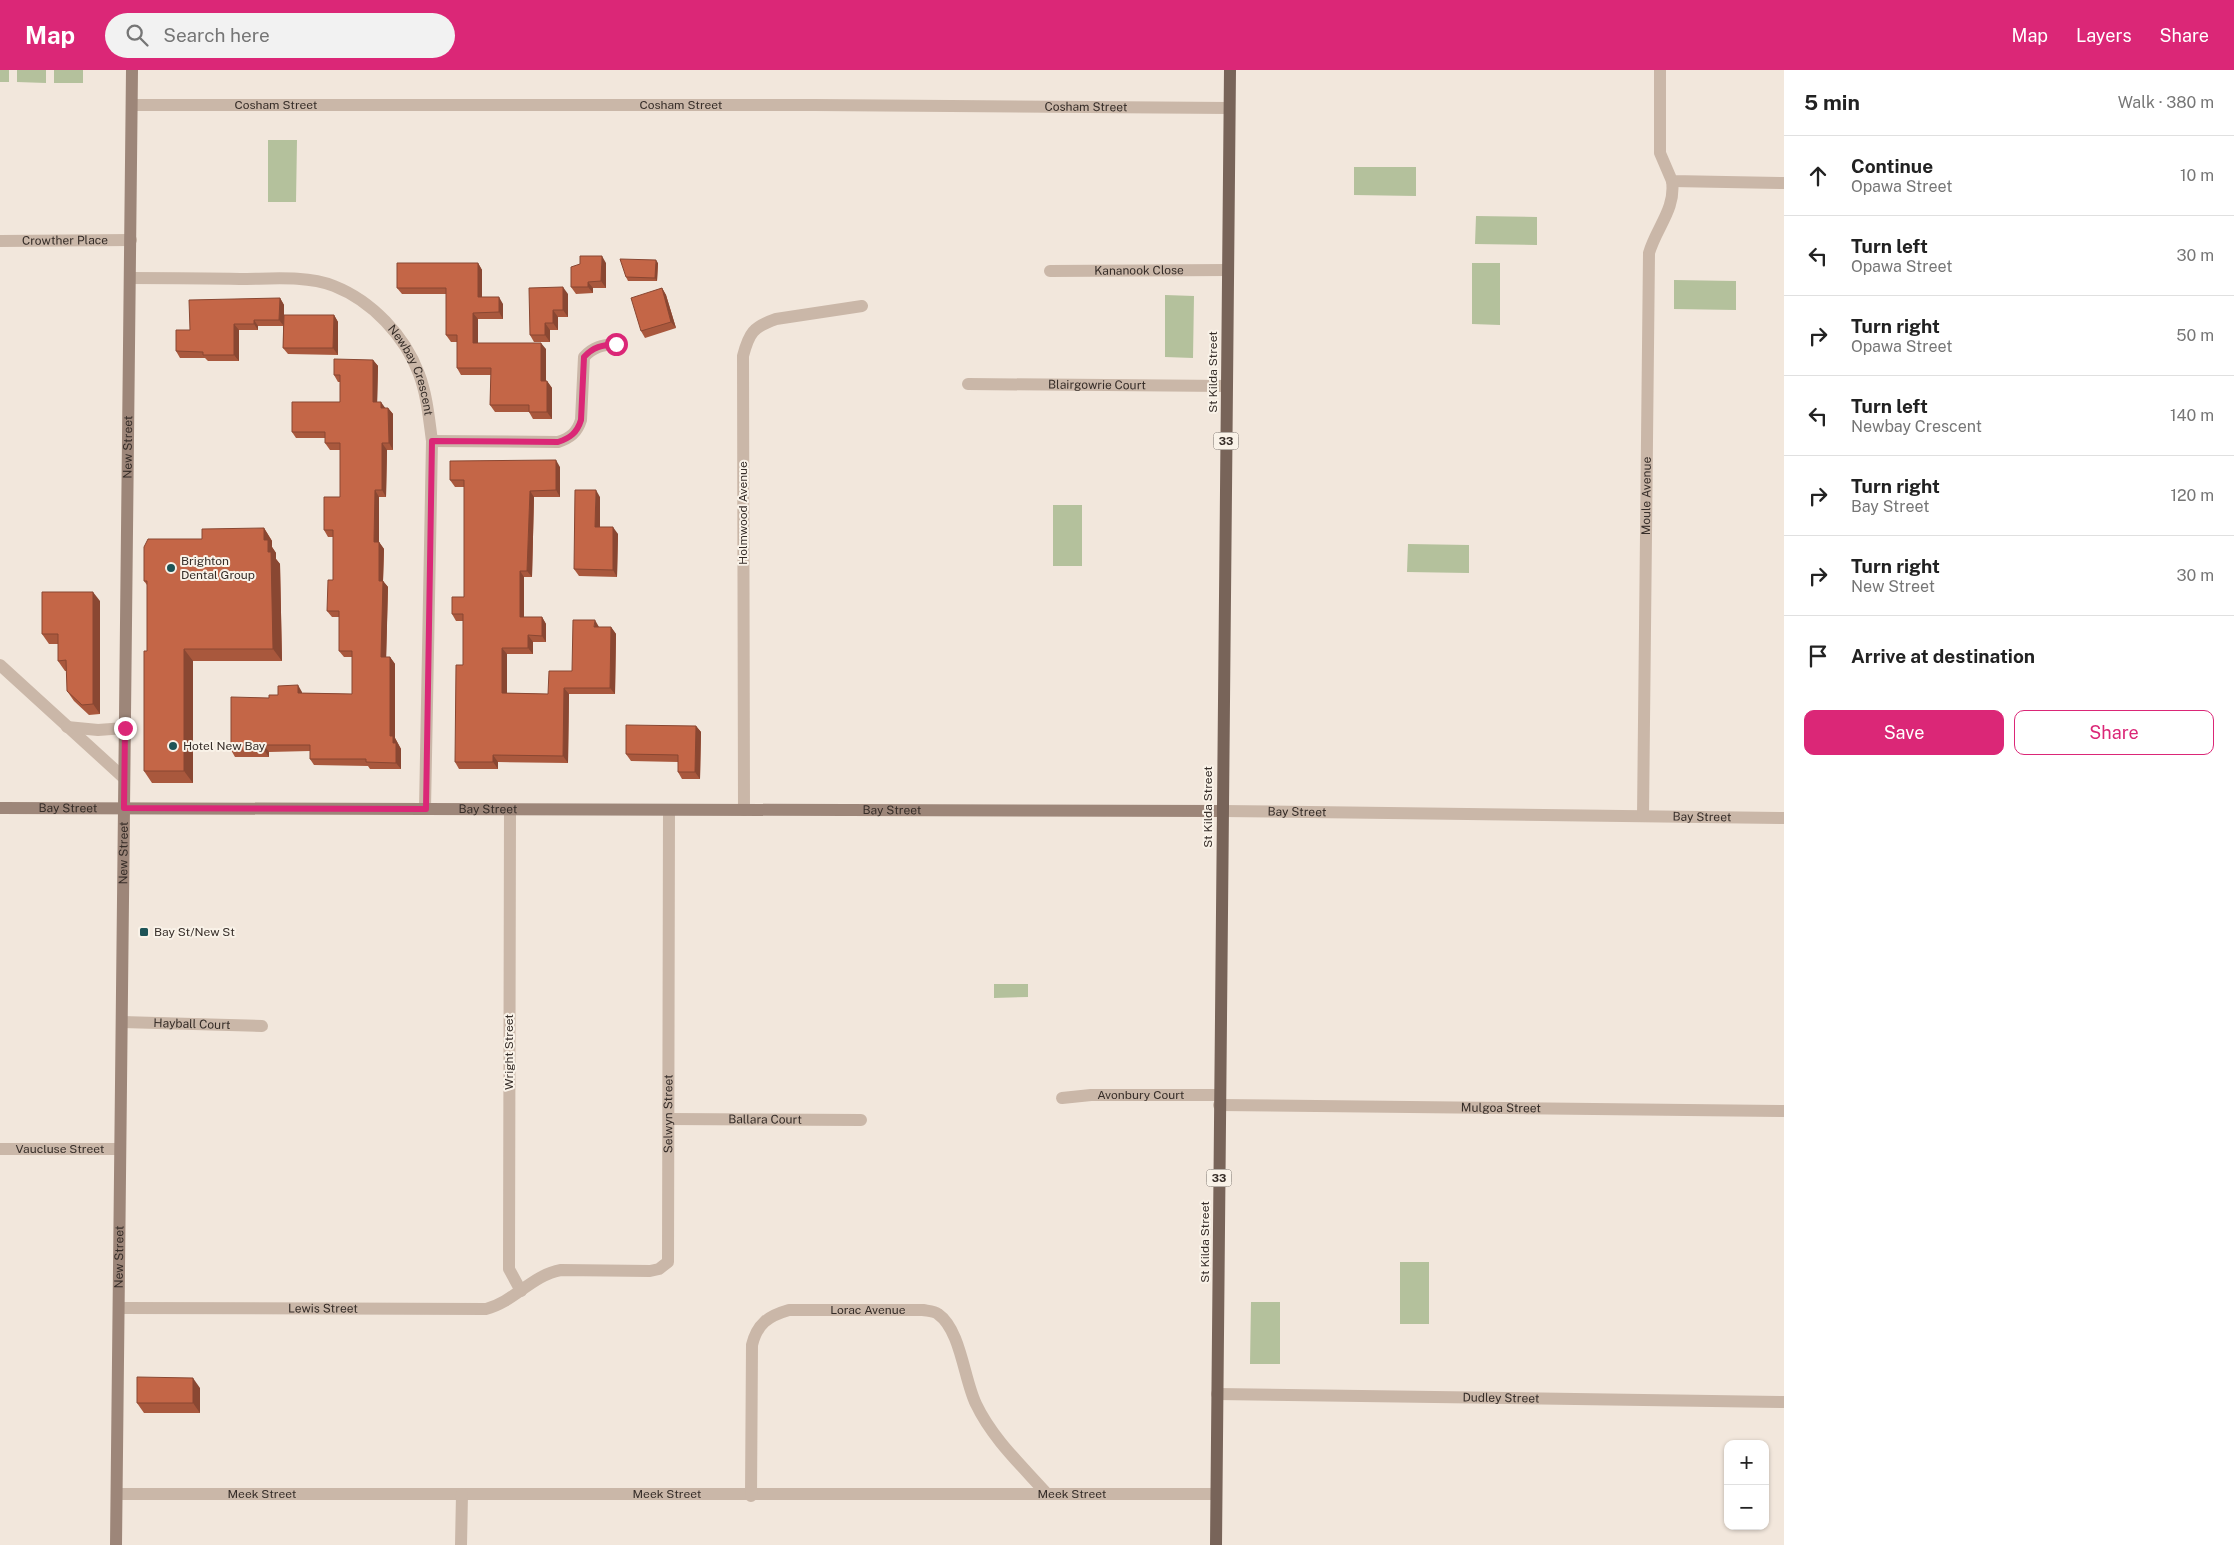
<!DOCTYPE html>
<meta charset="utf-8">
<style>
body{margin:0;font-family:"Public Sans",sans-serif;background:#f2f2f2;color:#222}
.controls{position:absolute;right:15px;bottom:15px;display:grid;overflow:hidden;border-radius:10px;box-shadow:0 1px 4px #0004}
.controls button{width:45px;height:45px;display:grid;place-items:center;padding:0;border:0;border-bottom:1px solid #e0e0e0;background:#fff;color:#222;font:25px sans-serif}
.stop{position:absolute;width:15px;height:15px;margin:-11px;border:4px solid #db2777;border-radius:50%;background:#fff}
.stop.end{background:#db2777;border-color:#fff;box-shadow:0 1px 5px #0008}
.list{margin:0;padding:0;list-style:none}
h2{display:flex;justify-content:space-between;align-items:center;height:65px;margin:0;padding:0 20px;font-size:21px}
h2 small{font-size:16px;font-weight:400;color:#767676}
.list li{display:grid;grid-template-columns:32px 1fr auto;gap:15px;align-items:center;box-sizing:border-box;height:80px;padding:0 20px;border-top:1px solid #e0e0e0}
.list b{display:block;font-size:19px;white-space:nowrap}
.list p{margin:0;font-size:16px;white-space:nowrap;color:#767676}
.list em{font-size:16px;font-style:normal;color:#767676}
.actions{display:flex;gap:10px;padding:15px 20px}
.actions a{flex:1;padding:11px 0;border:1px solid #db2777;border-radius:10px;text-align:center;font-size:18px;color:#db2777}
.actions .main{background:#db2777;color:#fff}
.icon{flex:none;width:28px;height:28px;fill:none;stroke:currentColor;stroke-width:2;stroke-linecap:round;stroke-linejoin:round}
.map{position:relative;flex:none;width:1784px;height:1475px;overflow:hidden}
header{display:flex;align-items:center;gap:30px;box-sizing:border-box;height:70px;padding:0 25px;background:#db2777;color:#fff}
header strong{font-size:24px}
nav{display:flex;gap:28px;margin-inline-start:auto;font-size:18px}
.search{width:350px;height:45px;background:#f2f2f2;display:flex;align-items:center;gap:12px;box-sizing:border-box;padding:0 18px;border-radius:28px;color:#767676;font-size:19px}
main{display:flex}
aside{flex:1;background:#fff}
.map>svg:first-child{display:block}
.green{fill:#b4c19c}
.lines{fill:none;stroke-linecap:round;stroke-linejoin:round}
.street{stroke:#cab7a8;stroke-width:12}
.secondary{stroke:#9d8679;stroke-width:12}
.primary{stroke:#786459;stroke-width:12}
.wall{fill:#a9583d}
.shaded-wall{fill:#894732}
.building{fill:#c46647;stroke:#894732}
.route{stroke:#db2777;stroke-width:6}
.poi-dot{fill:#1e5457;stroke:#f9f2e8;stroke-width:2}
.labels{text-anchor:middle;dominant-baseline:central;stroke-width:4;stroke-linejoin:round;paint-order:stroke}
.shield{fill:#f9f2e8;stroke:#706862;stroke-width:1}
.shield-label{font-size:11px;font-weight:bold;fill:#362d28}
.street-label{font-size:12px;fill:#362d28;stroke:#f9f2e8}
.poi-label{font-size:12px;fill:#362d28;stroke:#f9f2e8;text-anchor:start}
</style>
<header>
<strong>Map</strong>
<div class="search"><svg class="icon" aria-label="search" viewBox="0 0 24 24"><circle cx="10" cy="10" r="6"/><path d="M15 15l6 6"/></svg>Search here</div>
<nav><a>Map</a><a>Layers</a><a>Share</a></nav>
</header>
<main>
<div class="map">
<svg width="1784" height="1475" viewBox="0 0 1784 1475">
<rect width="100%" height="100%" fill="#f2e7dc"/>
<!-- green -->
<path class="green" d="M0 0H9V12H0Z
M17 0H46V13L17 12Z
M54 0H83V13H54Z
M268 70H297L296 132H268Z
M1354 97H1416V126L1354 125Z
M1476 146 1537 147V175L1475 174Z
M1472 193H1500V255L1472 254Z
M1674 210 1736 211V240L1674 239Z
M1165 225 1194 226 1193 288 1165 287Z
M1053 435H1082V496H1053Z
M1408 474 1469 475V503L1407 502Z
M994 914H1028V927L994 928Z
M1400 1192H1429V1254H1400Z
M1251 1232H1280V1294H1250Z"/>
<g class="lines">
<!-- street -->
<g class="street">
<path d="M1660 0V83L1672 111 1784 113"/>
<path id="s1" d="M132 35H815L1229 38"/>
<path id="s2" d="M0 171 131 170"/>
<path id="s3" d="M1050 201 1227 200"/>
<path id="s4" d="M130 208C167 208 203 208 240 209 270 209 305 205 334 216 372 231 405 266 419 304 427 325 429 349 432 371L425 739"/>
<path id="s5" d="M968 314 1227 316"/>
<path d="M432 371 558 372C570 368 577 363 581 350L584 287C593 277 602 275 616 274"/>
<path d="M0 595 124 708"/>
<path d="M67 657 98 660 125 658"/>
<path d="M510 740 509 1199 521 1221"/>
<path d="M744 740 743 286C749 263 753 257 776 249L862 236"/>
<path id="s6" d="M1222 741 1784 748"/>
<path id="s7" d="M1643 746 1649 183C1656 158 1676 139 1672 111"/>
<path id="s8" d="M122 952 262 956"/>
<path id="s9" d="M1062 1028 1091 1025H1219"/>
<path id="s10" d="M1219 1035 1784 1041"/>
<path id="s11" d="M669 1049 861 1050"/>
<path id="s12" d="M0 1079H120"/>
<path id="s13" d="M119 1238 486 1239C514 1232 532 1205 561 1200L650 1201 659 1199 668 1192 669 740"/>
<path id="s14" d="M1217 1324 1784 1332"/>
<path id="s15" d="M117 1424H1216"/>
<path id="s16" d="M751 1426 752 1275C757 1254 768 1246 789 1240H923C928 1241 934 1241 938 1244 961 1260 964 1310 976 1334 992 1368 1022 1396 1047 1424"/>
<path d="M461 1475 462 1424"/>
</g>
<!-- secondary -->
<g class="secondary">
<path id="s17" d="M0 738 1222 741"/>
<path id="s18" d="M116 1475 132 0"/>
</g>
<!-- primary -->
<path class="primary" d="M1216 1475 1230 0"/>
</g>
<!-- wall -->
<path class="wall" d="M478 193 482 200V227L503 234V249H478V273L546 279V311H547L552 318V349H533L529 342H495L490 335 491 305H461L457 298V272H451L446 265V224H402L397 218Z
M606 193V218H593V223L576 224 571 217Z
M658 193 657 211H628L626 207Z
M662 218 666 225 676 258 645 268 641 261Z
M568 224V247H558V260H550V272H534L530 265Z
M280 228 284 235V245H334L338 252V285L288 284 283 278V256H258V260H239V291H208L205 288H180L176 281 190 260Z
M373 290 378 296 377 332 385 338H388L393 344V380H387L386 427H379V472L384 479 383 511 388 517 386 587H390L395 594V668L401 679V699H370L368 696 314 695 310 689V681L269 682V687H235L231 680 269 628 278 625 302 622V623L352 624V587H344L339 581V547H332L327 541 333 510V467H328L324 460 340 427V380H330L325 373V368H296L292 362 340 332V312H338L334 305Z
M560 397V427H534L532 507H524V547H542L546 554V572H533V584H507V623L548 624 572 601 599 557H611L616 564 615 624H569L568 693 498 692V699H459L455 692 463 595V551H456L452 544 464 527V417H455L450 410Z
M600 427V457L618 464 617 507 579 506 574 499Z
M264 458 272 471V477L276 483V489L280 494 282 591H193V713H152L144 701 147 581V515L144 511 202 469Z
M100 531V644L89 645 74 631 67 621V601H65L58 591V574H49L42 564Z
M696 656 701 662 700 709H682L678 702V692L631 691 626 684Z
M200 1318V1343H144L137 1333Z"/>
<!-- shaded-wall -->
<path class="shaded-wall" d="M602 186 606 193V218L601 211Z
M656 190 658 193 657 211 655 208Z
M478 193 482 200V234L478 227Z
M588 212 593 218V223L588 217Z
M563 217 568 224V247L563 240Z
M662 218 666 225 676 258 671 252Z
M499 227 503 234V249L499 242Z
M280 228 284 235V256L279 250Z
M553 240 558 247V260L553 253Z
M473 243 478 249V280L473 273Z
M334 245 338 252V285L333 278Z
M254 250 258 256V260L254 254Z
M545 253 550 260V272L545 265Z
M234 254 239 260V291L234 285Z
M541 273 546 279V318L541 311Z
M373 290 378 296 377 339 373 332Z
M547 311 552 318V349L547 342Z
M381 332 386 339 381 338Z
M388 338 393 344V380L389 373Z
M382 373 387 380 386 427 382 420Z
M556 390 560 397V427L556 420Z
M375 420 379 427V479L374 472Z
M596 420 600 427V463L595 457Z
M530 421 534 427 532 507 527 501Z
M613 457 618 464 617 507 613 500Z
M264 458 272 471V477L276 483V489L280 494 282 591 273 579 268 482 264 470Z
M379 472 384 479 383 511 388 517 386 594 381 587 379 511Z
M520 501 524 507V553L520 547Z
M93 522 100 531V644L93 634Z
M542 547 546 554V572L542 566Z
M595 550 599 557H594Z
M611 557 616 564 615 624 610 618Z
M528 565 533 572V584L528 578Z
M502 578 507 584V630L502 623Z
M184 579 193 591V713L184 701Z
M390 587 395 594V668L401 679V699L396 693 393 673 390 666Z
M298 615 302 622V630L298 623Z
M564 618 569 624 568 693 563 686Z
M696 656 701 662 700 709 695 702Z
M264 675 269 682V687L264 680Z
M493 685 498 692V699L493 692Z
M193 1308 200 1318V1343L193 1333Z"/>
<!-- building -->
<path class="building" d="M580 186H602L601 211 588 212V217H571V197L580 194Z
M620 189 656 190 655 208 626 207Z
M397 193H478V227H499V242L473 243V273H541V311H547V342H529V335H490L491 298H457V265H446V218H397Z
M563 217V240H553V253H545V265H530L529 218Z
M662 218 671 252 641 261 631 228Z
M280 228 279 250H254V254H234V285H203V282L176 281V260H190L189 230Z
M284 245H334L333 278H283Z
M334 289 373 290V332H381V338H388L389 373H382V420H375L374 472H379V511H383L381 587H390V666H393V673H396V693L366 692V689H310V675H264V680H231V627L269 628V625H278V616L298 615V623L352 624V581H339V541H327L328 510H333V460H324V427H340V373H325V362H292V332H340V305H334Z
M556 390V420L530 421 527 501H520V547H542V566L528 565V578H502V623L548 624 549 601H572L573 550H595L594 557H611L610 618H564L563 686 493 685V692H455L456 595H463V544H452V527H464V410H450V391Z
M575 420H596L595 457H613V500L574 499Z
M264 458V470H268V482H271L273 579H184V701H144V581H147V511H144V477L148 469H202V459Z
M42 522H93V634L82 635 67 621 66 590 58 591V564H42Z
M626 655 696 656 695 702H678V685L626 684Z
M137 1307 193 1308V1333H137Z"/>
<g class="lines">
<!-- route -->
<path class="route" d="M125 658 124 738 426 739 432 371 558 372C570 368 577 363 581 350L584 287C593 277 602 275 616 274"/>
</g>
<!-- markers -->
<g class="poi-dot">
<circle cx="171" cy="498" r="5"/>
<circle cx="173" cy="676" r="5"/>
<rect x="139" y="857" width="10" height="10" rx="2.5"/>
</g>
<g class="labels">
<!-- shield labels -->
<g class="shield">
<rect x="1213.5" y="362.5" width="25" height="17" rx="4"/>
<rect x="1206.5" y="1099.5" width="25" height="17" rx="4"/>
</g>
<g class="shield-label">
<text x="1226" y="371">33</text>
<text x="1219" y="1108">33</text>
</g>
<!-- street labels -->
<g class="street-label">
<text stroke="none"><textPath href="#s1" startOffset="144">Cosham Street</textPath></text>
<text stroke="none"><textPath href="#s1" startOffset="549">Cosham Street</textPath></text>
<text stroke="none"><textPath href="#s1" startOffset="954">Cosham Street</textPath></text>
<text stroke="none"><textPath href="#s2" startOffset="65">Crowther Place</textPath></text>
<text stroke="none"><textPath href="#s3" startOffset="89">Kananook Close</textPath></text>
<text stroke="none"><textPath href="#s4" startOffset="324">Newbay Crescent</textPath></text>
<text transform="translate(1213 302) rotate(-90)">St Kilda Street</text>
<text stroke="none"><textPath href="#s5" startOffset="129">Blairgowrie Court</textPath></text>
<text stroke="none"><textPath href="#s18" startOffset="1098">New Street</textPath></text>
<text stroke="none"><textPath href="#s7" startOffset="320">Moule Avenue</textPath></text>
<text transform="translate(743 443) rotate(-90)">Holmwood Avenue</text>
<text transform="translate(1208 737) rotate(-90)">St Kilda Street</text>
<text stroke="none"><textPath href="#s17" startOffset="68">Bay Street</textPath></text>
<text stroke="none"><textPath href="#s17" startOffset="488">Bay Street</textPath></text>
<text stroke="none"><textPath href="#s17" startOffset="892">Bay Street</textPath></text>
<text stroke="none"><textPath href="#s6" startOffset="75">Bay Street</textPath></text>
<text stroke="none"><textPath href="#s6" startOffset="480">Bay Street</textPath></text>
<text stroke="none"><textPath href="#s18" startOffset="692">New Street</textPath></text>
<text stroke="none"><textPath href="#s8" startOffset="70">Hayball Court</textPath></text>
<text transform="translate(509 982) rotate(-90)">Wright Street</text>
<text stroke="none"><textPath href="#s9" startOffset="79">Avonbury Court</textPath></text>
<text stroke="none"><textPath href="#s10" startOffset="282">Mulgoa Street</textPath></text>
<text stroke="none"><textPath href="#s13" startOffset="710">Selwyn Street</textPath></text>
<text stroke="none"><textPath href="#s11" startOffset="96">Ballara Court</textPath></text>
<text stroke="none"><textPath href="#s12" startOffset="60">Vaucluse Street</textPath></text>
<text transform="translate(1205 1172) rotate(-90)">St Kilda Street</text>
<text stroke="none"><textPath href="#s18" startOffset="288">New Street</textPath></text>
<text stroke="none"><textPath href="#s13" startOffset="204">Lewis Street</textPath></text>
<text stroke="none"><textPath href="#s16" startOffset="284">Lorac Avenue</textPath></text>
<text stroke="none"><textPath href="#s14" startOffset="284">Dudley Street</textPath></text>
<text stroke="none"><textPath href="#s15" startOffset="145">Meek Street</textPath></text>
<text stroke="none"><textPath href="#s15" startOffset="955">Meek Street</textPath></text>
<text stroke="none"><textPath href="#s15" startOffset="550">Meek Street</textPath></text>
</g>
<!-- poi labels -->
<g class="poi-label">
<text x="181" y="491">Brighton<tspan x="181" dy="14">Dental Group</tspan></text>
<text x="183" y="676">Hotel New Bay</text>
<text x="154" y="862">Bay St/New St</text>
</g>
</g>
</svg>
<div class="controls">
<button>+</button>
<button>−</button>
</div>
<div class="stop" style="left:616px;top:274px"></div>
<div class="stop end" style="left:125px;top:658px"></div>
</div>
<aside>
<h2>5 min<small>Walk · 380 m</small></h2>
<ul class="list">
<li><svg class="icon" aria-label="ahead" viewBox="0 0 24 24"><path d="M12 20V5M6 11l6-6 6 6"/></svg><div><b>Continue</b><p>Opawa Street</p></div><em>10 m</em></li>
<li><svg class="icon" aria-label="left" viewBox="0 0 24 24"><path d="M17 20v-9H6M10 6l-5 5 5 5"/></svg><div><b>Turn left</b><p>Opawa Street</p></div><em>30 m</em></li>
<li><svg class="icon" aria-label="right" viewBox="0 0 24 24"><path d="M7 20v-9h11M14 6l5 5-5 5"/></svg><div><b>Turn right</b><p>Opawa Street</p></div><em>50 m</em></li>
<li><svg class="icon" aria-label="left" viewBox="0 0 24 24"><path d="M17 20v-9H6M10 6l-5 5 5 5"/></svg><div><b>Turn left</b><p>Newbay Crescent</p></div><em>140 m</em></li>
<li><svg class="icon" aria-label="right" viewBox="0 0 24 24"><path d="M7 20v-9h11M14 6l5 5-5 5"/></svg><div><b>Turn right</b><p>Bay Street</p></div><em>120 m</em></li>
<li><svg class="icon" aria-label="right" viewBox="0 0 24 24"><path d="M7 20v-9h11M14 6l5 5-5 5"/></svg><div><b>Turn right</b><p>New Street</p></div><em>30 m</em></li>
<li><svg class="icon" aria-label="arrive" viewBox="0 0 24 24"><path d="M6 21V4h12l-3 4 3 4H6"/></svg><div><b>Arrive at destination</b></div></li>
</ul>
<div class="actions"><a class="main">Save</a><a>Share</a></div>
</aside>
</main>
